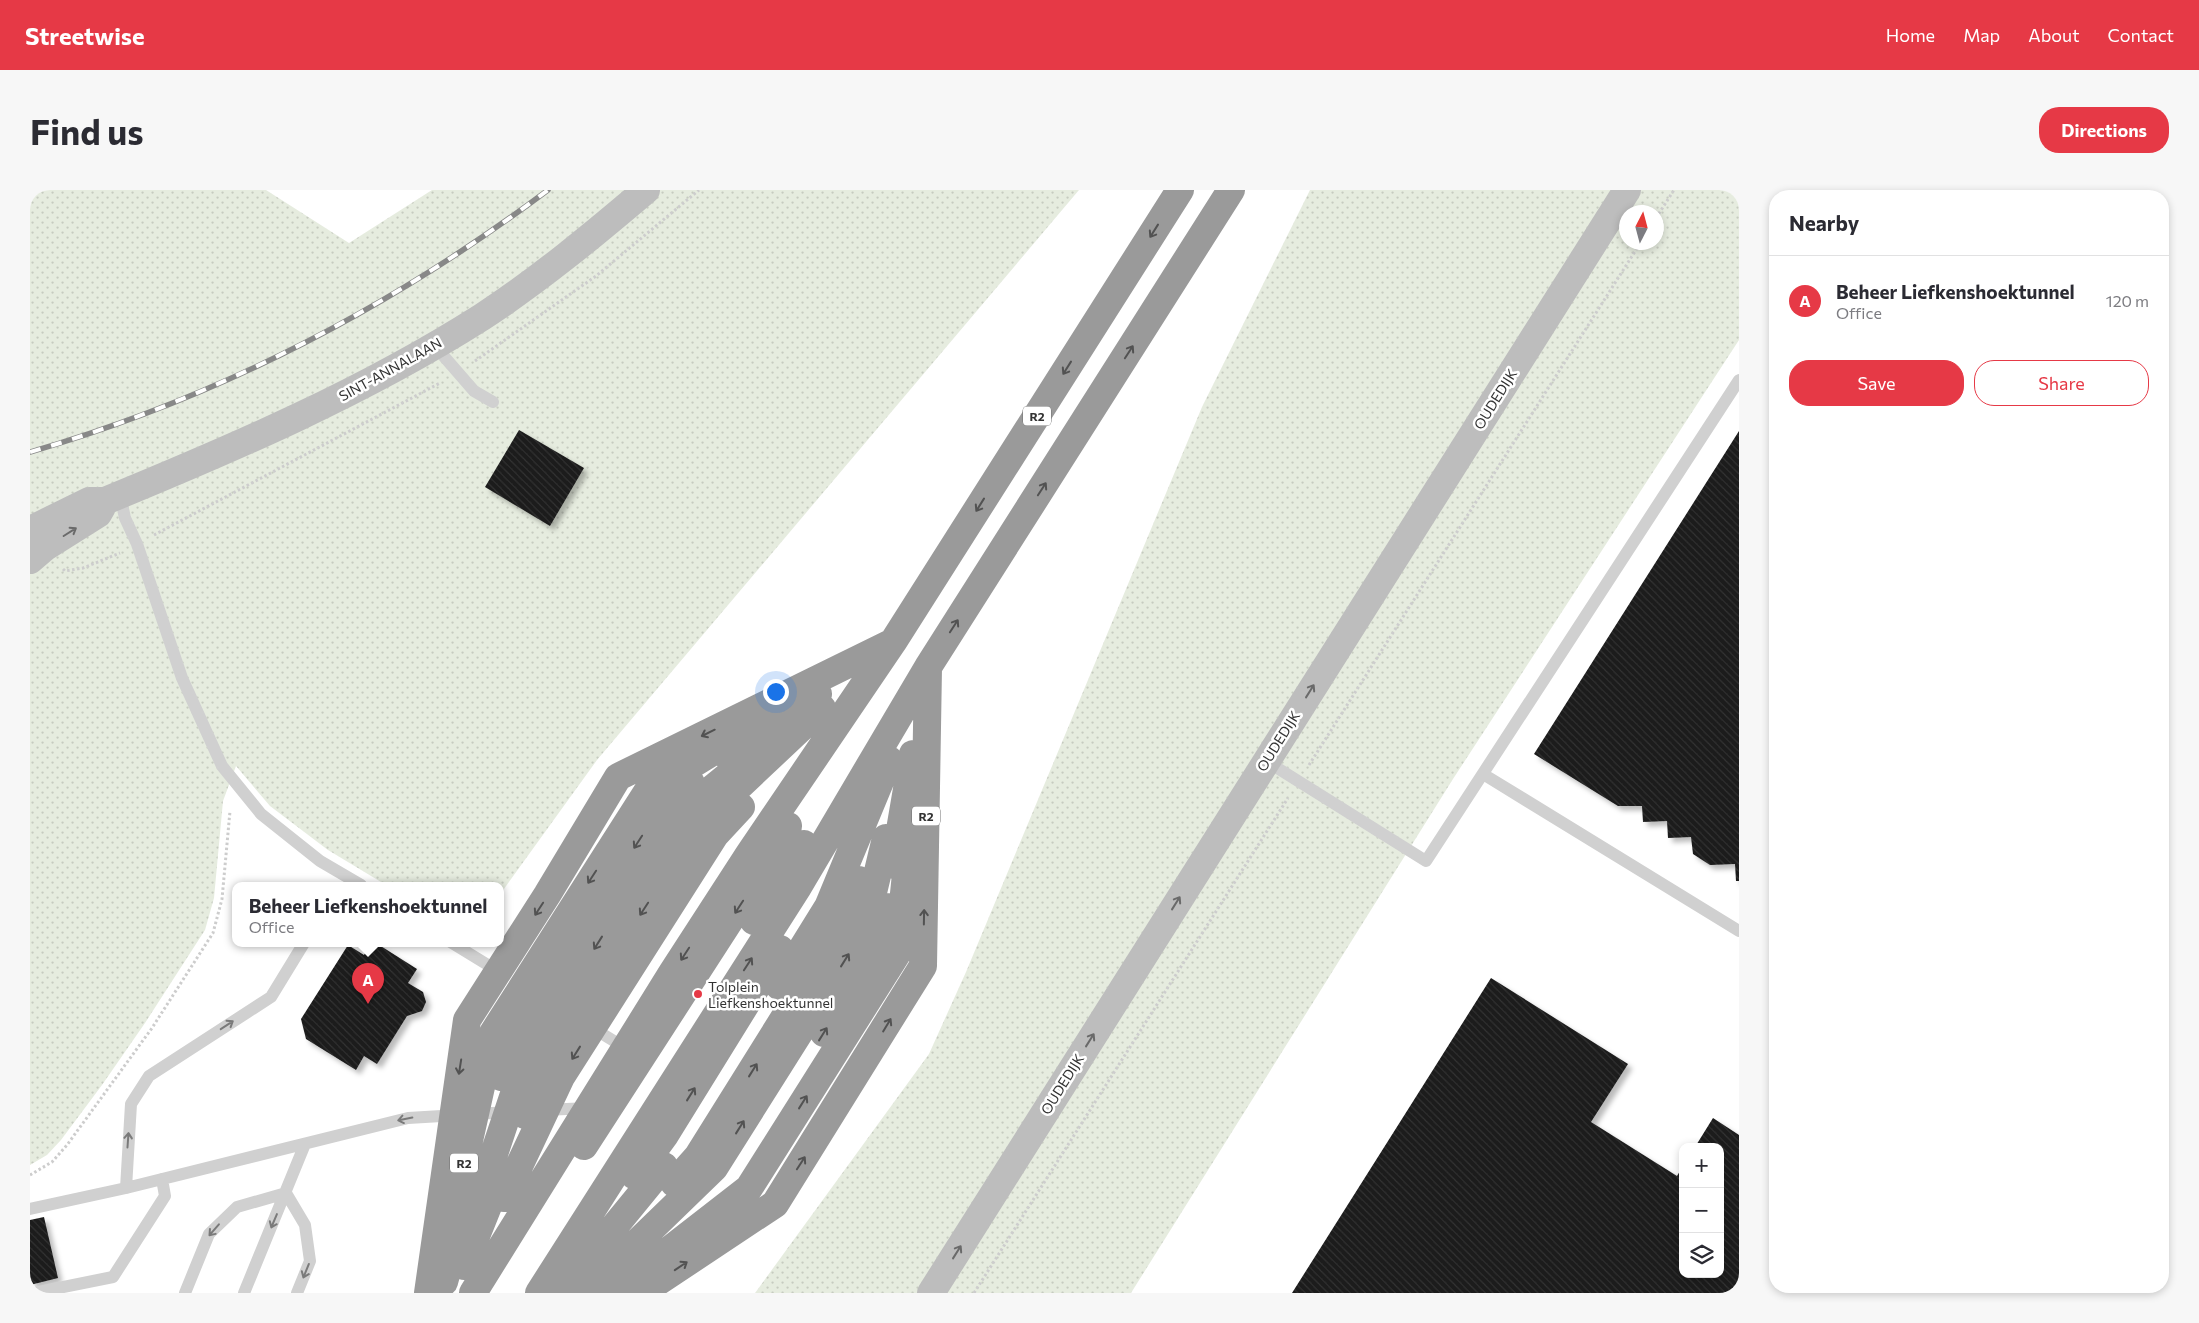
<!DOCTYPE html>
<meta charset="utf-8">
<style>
body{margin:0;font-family:Commissioner,sans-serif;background:#f7f7f7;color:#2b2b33}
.controls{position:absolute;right:15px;bottom:15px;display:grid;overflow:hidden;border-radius:10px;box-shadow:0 2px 8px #0003}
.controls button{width:45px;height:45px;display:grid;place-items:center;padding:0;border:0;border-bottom:1px solid #e1e1e2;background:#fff;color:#2b2b33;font:25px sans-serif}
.compass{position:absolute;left:1589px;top:15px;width:45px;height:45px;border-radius:50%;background:#fff;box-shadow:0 2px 8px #0003;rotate:6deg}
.you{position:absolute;left:745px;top:501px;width:18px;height:18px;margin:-12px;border:4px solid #fff;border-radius:50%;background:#1a73e8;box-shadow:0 0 0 8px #1a73e833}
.badge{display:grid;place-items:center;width:32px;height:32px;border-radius:50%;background:#e63946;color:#fff;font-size:16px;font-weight:700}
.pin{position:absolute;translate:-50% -41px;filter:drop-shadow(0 1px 2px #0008)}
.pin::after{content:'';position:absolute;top:26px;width:18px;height:15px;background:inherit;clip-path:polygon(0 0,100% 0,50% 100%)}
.popup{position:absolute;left:202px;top:692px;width:272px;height:65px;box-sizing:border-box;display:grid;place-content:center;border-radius:10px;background:#fff;filter:drop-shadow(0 1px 4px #0005);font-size:16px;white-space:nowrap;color:#7c7c81}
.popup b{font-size:19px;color:#2b2b33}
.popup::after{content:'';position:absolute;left:50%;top:100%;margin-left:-10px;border:10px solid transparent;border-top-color:#fff}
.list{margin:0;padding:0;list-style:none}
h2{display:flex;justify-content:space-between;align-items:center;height:65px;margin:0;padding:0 20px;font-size:21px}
h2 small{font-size:16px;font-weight:400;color:#7c7c81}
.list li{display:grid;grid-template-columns:32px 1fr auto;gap:15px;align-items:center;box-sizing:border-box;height:90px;padding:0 20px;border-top:1px solid #e1e1e2}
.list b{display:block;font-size:19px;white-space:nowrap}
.list p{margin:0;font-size:16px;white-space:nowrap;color:#7c7c81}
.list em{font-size:16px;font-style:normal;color:#7c7c81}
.actions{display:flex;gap:10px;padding:15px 20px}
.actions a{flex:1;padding:11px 0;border:1px solid #e63946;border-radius:20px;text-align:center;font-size:18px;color:#e63946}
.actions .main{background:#e63946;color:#fff}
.icon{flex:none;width:28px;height:28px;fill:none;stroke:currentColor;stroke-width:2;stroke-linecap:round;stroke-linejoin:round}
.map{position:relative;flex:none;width:1709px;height:1103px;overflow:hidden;border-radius:20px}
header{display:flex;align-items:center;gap:30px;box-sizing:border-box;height:70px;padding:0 25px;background:#e63946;color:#fff}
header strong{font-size:24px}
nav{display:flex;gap:28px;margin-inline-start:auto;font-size:18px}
.intro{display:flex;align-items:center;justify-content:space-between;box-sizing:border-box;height:120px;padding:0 30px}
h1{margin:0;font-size:35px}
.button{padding:12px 22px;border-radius:20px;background:#e63946;color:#fff;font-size:18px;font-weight:700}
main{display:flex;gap:30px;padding:0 30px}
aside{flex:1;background:#fff;border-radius:20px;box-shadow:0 2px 8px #0003}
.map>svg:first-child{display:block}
.grass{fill:url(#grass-dots);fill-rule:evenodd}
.building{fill:url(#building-back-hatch);filter:url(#shadow)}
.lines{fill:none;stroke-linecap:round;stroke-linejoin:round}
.path{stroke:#cdcdcd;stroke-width:3;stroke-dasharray:2.5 2.5;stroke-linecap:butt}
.lane{stroke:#d0d0d0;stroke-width:12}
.secondary{stroke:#bdbdbd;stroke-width:28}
.highway{stroke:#9a9a9a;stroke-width:28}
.rail-casing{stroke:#888;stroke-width:5.5}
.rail{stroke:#fff;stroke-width:4;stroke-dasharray:11;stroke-linecap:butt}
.oneway{stroke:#525252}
.oneway2{stroke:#6a6a6a}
.oneway3{stroke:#7a7a7a}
.poi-dot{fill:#e63946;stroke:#fff;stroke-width:2}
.labels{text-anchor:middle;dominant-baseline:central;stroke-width:5;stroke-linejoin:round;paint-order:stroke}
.shield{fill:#fff;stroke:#707070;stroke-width:1}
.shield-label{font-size:12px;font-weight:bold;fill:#333}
.street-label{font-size:14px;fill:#333;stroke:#fff}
.poi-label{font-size:14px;fill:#333;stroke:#fff;text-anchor:start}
</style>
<header>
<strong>Streetwise</strong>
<nav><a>Home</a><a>Map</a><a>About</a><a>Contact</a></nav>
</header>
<div class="intro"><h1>Find us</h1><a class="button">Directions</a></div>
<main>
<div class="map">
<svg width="1709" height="1103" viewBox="0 0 1709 1103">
<defs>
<pattern id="grass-dots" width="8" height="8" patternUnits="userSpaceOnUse" patternTransform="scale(1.25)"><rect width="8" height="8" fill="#e6ecdf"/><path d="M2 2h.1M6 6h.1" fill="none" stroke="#c6cbc0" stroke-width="1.8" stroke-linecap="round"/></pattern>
<pattern id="building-back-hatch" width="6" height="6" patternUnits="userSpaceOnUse" patternTransform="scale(1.25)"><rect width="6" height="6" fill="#1a1a1a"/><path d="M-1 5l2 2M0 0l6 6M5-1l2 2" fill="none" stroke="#333"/></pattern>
<filter id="shadow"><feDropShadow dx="4.5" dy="4.5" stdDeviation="2.5" flood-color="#0004"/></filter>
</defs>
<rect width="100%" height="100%" fill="#fff"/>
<!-- grass -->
<path class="grass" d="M0 0H236L319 53 402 0H1049L567 570 471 703 470 695H356L298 660 240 616 206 576 193 611 184 708 175 740 115 833 72 895 31 950 17 965 0 975Z
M1280 0H1709V150L1423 589 1101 1103H725L899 864 936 782 1172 217ZM1596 22H1626V52H1596Z"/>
<!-- building -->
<path class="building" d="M489 240 554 278 520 336 455 297Z
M1709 241V691H1706L1705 674 1680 675 1663 664 1661 647 1638 648 1637 631 1613 632 1612 616H1588L1504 564Z
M341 753H346L387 779 378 793 393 802 396 812 392 821 377 826 347 874 334 866 326 880 276 849 271 829 318 755 334 765Z
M1461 788 1598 874 1561 932 1647 986 1653 976V1084H1690V957H1665L1683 928 1709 945V1103H1262Z
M14 1027 28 1088 0 1095V1030Z"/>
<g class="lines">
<!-- path -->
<path class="path" d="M1626 28 1644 0
M445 171 566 86 669 0
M124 345 410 193
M33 379 35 381 53 378 90 363
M1279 575 1611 52
M0 985 22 972 37 955 122 838 183 743 192 709 200 621
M944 1103 1258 608"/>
<!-- lane -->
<path class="lane" d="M404 155 444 201 463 212
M90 305 95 328 107 354 152 488 192 576 231 624 290 671 331 695
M1236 571 1396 671 1709 190
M1453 584 1709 741
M422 753 471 783
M561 837 597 859
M514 920 559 918
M96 998 101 914 119 886 241 807 274 753
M0 1019 96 998 378 928 479 922
M4 1103 83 1087 135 1006 132 989
M155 1103 179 1044 207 1017 256 1003 275 1035 280 1071 267 1103
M214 1103 275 954"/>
<!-- secondary -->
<path class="secondary" d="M0 340 59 311H75C204 258 334 202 452 127 510 89 563 45 616 0
M0 370 14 358 68 324 72 317
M901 1103 1597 0"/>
<!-- highway -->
<path class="highway" d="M698 567 788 504
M864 675 883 564
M724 731 774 654
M749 796 798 717 859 570
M794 843 851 751 857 717
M471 887 480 853 634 611 661 593
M495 925 515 875 669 634 792 518
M554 956 735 676 758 636
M605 986 635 945 750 759
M430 991 463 843 617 602 710 545
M644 993 668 966 816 729 829 690
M453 997 497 865 651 624 726 563
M474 1008 531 887 685 645 711 617
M434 1076 472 981
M414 1092 447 972
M398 1103 437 830 517 705 588 587 861 453
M443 1103 642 783 719 664 863 452 1150 0
M509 1103 768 697 898 477 1201 0
M530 1103 634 976
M555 1103 684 978 834 740 856 648
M584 1103 719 998 868 762 879 655
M611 1103 745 1014 893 776 898 478"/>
<!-- rail casing -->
<g class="rail-casing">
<path id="rail" d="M0 262C187 208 362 117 518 0"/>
</g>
<!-- rail -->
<use href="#rail" class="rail"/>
</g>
<!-- one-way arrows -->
<defs><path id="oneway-shaft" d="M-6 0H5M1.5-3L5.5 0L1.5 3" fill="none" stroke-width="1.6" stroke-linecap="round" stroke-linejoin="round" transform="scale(1.25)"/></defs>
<g class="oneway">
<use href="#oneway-shaft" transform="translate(1124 41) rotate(122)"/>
<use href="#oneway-shaft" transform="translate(1099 162) rotate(-57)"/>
<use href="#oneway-shaft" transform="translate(1037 178) rotate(122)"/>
<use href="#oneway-shaft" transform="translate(1012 299) rotate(-57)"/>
<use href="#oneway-shaft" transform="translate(950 315) rotate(122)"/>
<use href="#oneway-shaft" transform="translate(924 436) rotate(-57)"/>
<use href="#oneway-shaft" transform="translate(678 543) rotate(154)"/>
<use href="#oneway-shaft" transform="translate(608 652) rotate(123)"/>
<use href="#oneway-shaft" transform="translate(562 687) rotate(123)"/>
<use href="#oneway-shaft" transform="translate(709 717) rotate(123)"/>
<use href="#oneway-shaft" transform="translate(509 719) rotate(123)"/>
<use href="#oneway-shaft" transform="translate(614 719) rotate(123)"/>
<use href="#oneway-shaft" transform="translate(894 727) rotate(-89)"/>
<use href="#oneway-shaft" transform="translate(568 753) rotate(122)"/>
<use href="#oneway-shaft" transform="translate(655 764) rotate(123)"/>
<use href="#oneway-shaft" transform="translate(815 770) rotate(-58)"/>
<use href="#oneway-shaft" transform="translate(718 774) rotate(-57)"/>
<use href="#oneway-shaft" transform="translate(857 835) rotate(-59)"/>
<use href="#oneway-shaft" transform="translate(793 844) rotate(-58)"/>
<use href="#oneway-shaft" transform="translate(546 863) rotate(122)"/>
<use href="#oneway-shaft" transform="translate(430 877) rotate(99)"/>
<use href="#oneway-shaft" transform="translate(723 880) rotate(-58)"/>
<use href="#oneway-shaft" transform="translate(661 904) rotate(-58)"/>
<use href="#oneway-shaft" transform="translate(773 912) rotate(-58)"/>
<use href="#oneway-shaft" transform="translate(710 937) rotate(-58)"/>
<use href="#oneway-shaft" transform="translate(771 973) rotate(-57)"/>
<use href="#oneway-shaft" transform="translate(651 1076) rotate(-34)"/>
</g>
<g class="oneway2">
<use href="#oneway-shaft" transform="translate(40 342) rotate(-32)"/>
<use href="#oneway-shaft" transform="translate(1280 501) rotate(-58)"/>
<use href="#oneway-shaft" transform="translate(1146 713) rotate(-58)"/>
<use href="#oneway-shaft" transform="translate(1060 850) rotate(-58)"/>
<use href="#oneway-shaft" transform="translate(927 1062) rotate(-58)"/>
</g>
<g class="oneway3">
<use href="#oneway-shaft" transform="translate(197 835) rotate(-33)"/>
<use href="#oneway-shaft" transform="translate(375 929) rotate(169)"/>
<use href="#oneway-shaft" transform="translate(98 950) rotate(-86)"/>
<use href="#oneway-shaft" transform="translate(244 1031) rotate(113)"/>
<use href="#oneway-shaft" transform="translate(184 1040) rotate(131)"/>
<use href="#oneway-shaft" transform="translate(276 1081) rotate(112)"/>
</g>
<!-- markers -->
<circle class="poi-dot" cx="668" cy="804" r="5"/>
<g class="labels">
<!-- shield labels -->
<g class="shield">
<rect x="993" y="216.5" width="28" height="19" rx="4"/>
<rect x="882" y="616.5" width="28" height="19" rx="4"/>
<rect x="420" y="963.5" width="28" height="19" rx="4"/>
</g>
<g class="shield-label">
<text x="1007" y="226">R2</text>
<text x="896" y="626">R2</text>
<text x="434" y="973">R2</text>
</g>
<!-- street labels -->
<g class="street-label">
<text transform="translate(360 179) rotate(-29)">SINT-ANNALAAN</text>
<text transform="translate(1465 209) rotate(-58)">OUDEDIJK</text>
<text transform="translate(1248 551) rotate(-58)">OUDEDIJK</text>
<text transform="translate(1032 894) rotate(-58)">OUDEDIJK</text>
</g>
<!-- poi labels -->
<g class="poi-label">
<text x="678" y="796">Tolplein<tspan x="678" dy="16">Liefkenshoektunnel</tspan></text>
</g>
</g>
</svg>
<div class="controls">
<button>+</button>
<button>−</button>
<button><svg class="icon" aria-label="layers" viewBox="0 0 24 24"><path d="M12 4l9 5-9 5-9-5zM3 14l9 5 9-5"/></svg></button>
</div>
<svg class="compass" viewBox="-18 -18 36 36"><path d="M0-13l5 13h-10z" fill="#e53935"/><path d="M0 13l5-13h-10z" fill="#7c7c81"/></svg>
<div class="you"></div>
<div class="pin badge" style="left:338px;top:814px">A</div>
<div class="popup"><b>Beheer Liefkenshoektunnel</b>Office</div>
</div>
<aside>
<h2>Nearby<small></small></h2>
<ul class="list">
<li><span class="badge">A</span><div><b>Beheer Liefkenshoektunnel</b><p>Office</p></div><em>120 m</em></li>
</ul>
<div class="actions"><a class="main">Save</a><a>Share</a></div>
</aside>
</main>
